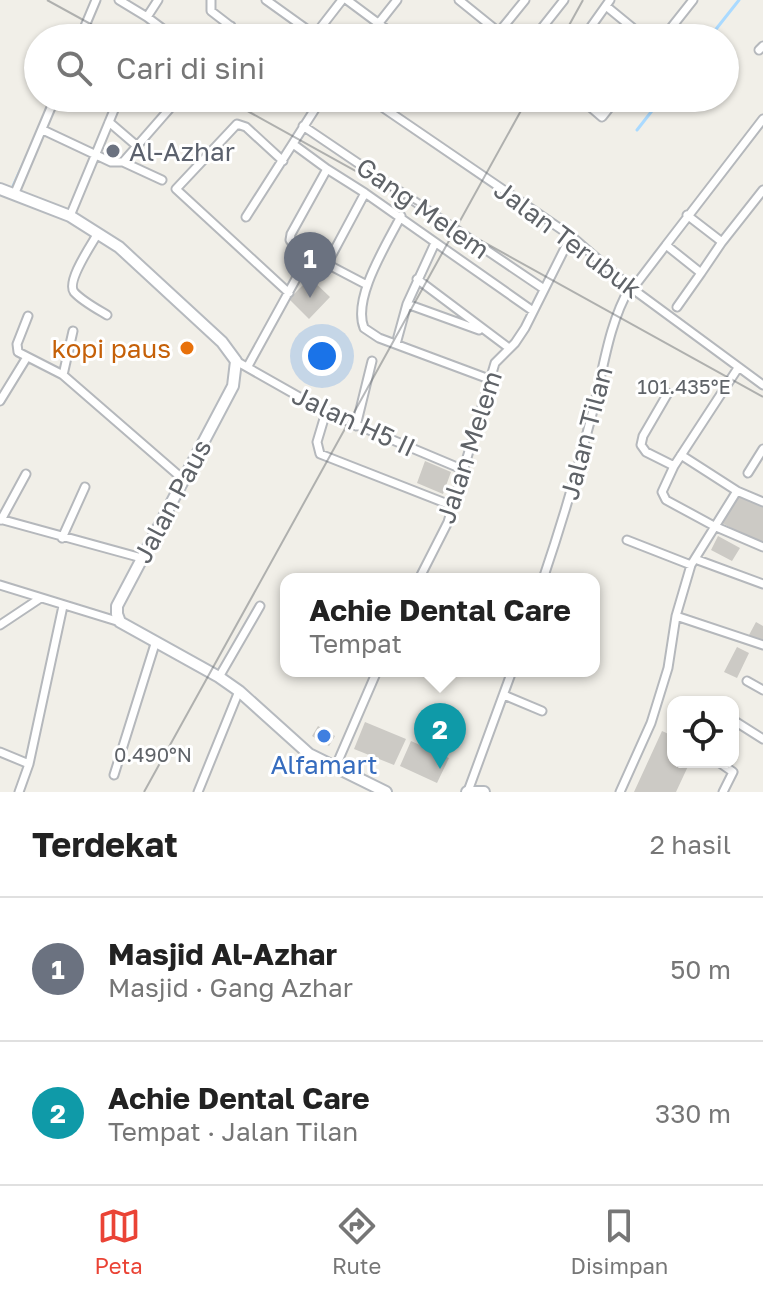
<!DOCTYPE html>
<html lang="id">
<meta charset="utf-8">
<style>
body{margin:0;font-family:"Golos Text",sans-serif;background:#f6f6f6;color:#222}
.controls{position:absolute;right:24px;bottom:24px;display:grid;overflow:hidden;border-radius:16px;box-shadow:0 2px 6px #0004}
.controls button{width:72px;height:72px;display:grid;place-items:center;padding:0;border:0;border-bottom:2px solid #e0e0e0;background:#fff;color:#222;font:40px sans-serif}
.you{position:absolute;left:322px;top:356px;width:28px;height:28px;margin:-20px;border:6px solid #fff;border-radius:50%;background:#1a73e8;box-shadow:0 0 0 12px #1a73e833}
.badge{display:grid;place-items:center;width:52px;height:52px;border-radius:50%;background:#ea4335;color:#fff;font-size:26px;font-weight:700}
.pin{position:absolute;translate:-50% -66px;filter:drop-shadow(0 2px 4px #0008)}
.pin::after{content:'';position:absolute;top:42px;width:28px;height:24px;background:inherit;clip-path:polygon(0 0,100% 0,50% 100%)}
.popup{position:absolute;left:280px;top:573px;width:320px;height:104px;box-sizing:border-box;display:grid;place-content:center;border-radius:16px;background:#fff;filter:drop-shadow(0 2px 6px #0005);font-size:26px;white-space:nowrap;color:#767676}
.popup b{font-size:30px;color:#222}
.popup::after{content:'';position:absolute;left:50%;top:100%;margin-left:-16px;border:16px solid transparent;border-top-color:#fff}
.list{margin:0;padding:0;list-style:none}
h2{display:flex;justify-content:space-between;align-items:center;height:104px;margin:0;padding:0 32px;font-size:34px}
h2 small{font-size:26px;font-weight:400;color:#767676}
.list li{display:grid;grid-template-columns:52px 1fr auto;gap:24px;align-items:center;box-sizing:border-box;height:144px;padding:0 32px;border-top:2px solid #e0e0e0}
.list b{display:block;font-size:30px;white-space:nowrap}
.list p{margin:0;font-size:26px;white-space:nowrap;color:#767676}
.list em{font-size:26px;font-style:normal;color:#767676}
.icon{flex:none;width:44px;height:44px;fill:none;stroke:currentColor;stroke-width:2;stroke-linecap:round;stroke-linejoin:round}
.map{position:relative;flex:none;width:763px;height:792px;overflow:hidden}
.search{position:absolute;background:#fff;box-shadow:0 2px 6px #0004;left:24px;right:24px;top:24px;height:88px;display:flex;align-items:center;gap:20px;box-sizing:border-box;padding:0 28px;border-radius:44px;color:#767676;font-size:30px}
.sheet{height:392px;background:#fff}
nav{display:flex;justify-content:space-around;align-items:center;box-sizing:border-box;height:112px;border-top:2px solid #e0e0e0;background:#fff;font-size:22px;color:#767676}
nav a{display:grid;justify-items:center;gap:4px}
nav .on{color:#ea4335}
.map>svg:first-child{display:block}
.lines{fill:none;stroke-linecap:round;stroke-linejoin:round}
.stream{stroke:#aadaff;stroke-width:3}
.building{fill:#cccac5}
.minor-casing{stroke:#b5b8bc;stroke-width:11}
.secondary-casing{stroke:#b6babf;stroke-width:14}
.minor{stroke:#fff;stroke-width:7}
.secondary{stroke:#fff;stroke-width:10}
.ticks{fill:none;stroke:#5f6368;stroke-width:2;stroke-opacity:0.45}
.worship-dot{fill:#6b7280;stroke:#fff;stroke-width:3}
.food-dot{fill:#e8710a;stroke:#fff;stroke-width:3}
.shop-dot{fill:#3f7fe0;stroke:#fff;stroke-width:3}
.labels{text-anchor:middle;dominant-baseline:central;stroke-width:6;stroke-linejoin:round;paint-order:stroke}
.worship-label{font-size:26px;fill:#5b616d;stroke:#fff;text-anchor:start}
.street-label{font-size:26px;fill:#5f6368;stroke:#fff}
.food-label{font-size:26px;fill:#c56008;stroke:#fff;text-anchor:end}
.shop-label{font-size:26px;fill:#366cbe;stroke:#fff}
.ticks-label{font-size:20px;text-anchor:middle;fill:#5f6368;stroke:#fff;stroke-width:6;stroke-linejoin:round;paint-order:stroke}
</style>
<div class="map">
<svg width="763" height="792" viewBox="0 0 763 792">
<rect width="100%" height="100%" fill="#f1efe8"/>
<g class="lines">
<!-- stream -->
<path class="stream" d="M709 38 739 0
M637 130 662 98
M13 186 28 153"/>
</g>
<!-- building -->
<path class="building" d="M310 278 330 297 309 319 289 299Z
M425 461 451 472 443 494 417 483Z
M739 493 763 506V545L722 523Z
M718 536 740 548 732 561 711 550Z
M756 622 763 626V643L749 635Z
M737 647 749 653 737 678 724 672Z
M365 722 406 739 394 765 354 749Z
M318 726 335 736 329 746 312 736Z
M662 731 673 736V762H690L676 792H634Z
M411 741 449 758 437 783 400 766Z"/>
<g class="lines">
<!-- minor casing -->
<g class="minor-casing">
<path id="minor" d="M119 0 147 17 175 38
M211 0V11L246 38
M266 0 319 38
M347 0 398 38
M459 0 506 38
M606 6 645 38
M147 17 158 0
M318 31 342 0
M499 32 525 0
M80 38 96 0
M222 38 231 26
M367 38 397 0
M534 38 564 0
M583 38 610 0
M663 38 693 0
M759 50 763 46
M369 98 571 236 630 287 763 385
M484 98 490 102
M580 98 602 117 617 98
M109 122 137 146
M303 126 544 289
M43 130 111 162H123L179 98
M293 144 327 169 291 234 290 240 295 247 327 264 365 193 533 311
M283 161 246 127 237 124 176 189 289 293
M123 162 162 180
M327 169 365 193
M14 195 55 98
M687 215 722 242
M70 216 119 98
M401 216C387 244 352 298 364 328L379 338 489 379
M246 217 322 98
M98 233C92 244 66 281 74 292 82 301 97 309 107 315
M666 245 763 119
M327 264 367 285
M701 273 722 242 763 190
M417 279 509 348
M637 283 666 245 701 273 677 307
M407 304 479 330
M28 316 17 344 18 352 63 375 184 480
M396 344 407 304 435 243
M236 361 326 412 464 470
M248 366 309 255
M738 368 674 466 662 492 666 500 714 526 763 547
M63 375 73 331
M668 393 643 436 641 445 646 452 674 466
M0 401 27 357
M326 412 317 442 320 454 453 506
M356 426 372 361
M681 455 737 491 763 502
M748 473 763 449
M0 519 142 558
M1 520 26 474
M62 538 85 487
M627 540 691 565
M695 559 763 584
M419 579 448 522 495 363 515 343 525 328 571 236
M543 579C561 526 577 472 591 418 603 374 607 327 630 287
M0 585 120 622
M676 616 763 645
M0 625 39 599
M219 677 260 606
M747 681 763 690
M504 695 542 711
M733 720 763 739
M0 752 29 764
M720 763 733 772 723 792
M335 768 377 671
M114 775 155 644
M468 791 512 671
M19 792 29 764 63 606
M198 792 239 691
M620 792 651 723 668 668 676 616 691 565 737 491"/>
</g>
<!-- secondary casing -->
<g class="secondary-casing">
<path id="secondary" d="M0 189 70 216 119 247 222 342 236 361 233 386 117 606V614L120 622 219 677 239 691 309 754 386 792
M467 792H484"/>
</g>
<!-- minor -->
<use href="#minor" class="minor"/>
<!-- secondary -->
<use href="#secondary" class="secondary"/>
</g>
<!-- ticks -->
<path class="ticks" d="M47 0 116 38M562 38 583 0M224 98 763 397M144 792 528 98"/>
<!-- markers -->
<circle class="worship-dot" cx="113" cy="151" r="8"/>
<circle class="food-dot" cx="187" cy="348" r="8"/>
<circle class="shop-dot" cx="324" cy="736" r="8"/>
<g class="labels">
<!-- worship labels -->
<g class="worship-label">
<text x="129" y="151">Al-Azhar</text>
</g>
<!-- street labels -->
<g class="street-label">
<text transform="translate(423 208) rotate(35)">Gang Melem</text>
<text transform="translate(568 239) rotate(37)">Jalan Terubuk</text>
<text transform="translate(354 421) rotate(25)">Jalan H5 II</text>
<text transform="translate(586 433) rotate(-75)">Jalan Tilan</text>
<text transform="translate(469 447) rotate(-72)">Jalan Melem</text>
<text transform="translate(172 501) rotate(-62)">Jalan Paus</text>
</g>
<!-- food labels -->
<g class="food-label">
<text x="171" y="348">kopi paus</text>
</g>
<!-- shop labels -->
<g class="shop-label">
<text x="324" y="764">Alfamart</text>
</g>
</g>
<g class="ticks-label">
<text x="684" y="394">101.435°E</text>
<text x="153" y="762">0.490°N</text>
</g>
</svg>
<div class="controls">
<button><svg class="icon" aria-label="locate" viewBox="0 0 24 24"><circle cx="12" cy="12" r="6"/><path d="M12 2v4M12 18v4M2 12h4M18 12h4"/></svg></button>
</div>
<div class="you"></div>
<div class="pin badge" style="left:310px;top:298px;background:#6b7280">1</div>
<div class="pin badge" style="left:440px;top:769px;background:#0f9aa8">2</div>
<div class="popup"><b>Achie Dental Care</b>Tempat</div>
<div class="search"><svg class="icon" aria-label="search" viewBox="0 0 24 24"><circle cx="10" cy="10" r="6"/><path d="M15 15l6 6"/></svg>Cari di sini</div>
</div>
<section class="sheet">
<h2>Terdekat<small>2 hasil</small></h2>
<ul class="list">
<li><span class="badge" style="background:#6b7280">1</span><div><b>Masjid Al-Azhar</b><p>Masjid · Gang Azhar</p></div><em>50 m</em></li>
<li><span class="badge" style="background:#0f9aa8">2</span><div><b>Achie Dental Care</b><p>Tempat · Jalan Tilan</p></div><em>330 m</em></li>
</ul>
</section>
<nav>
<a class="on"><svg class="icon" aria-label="map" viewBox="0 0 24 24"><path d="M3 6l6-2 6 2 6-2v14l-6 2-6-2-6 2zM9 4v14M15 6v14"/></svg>Peta</a>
<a><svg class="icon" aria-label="directions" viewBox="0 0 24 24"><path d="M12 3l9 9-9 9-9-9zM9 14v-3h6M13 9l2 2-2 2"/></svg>Rute</a>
<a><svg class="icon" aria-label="saved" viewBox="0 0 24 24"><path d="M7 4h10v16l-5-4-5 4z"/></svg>Disimpan</a>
</nav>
